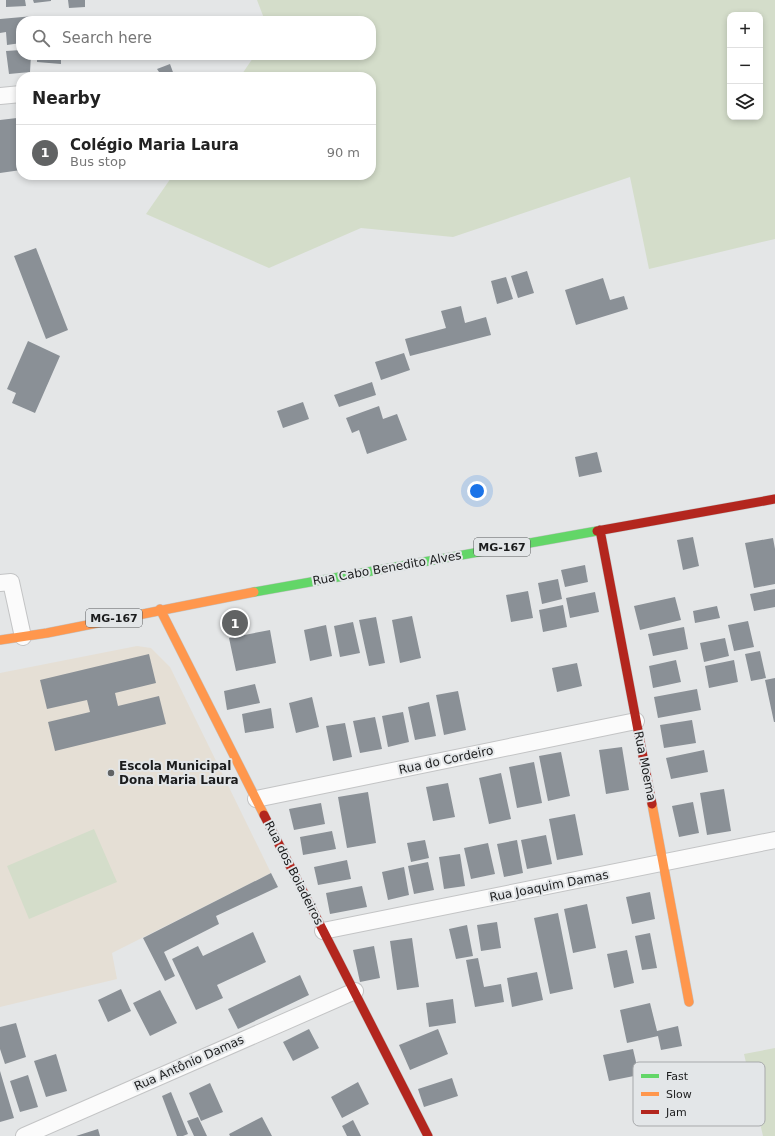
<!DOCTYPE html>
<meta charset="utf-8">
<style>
body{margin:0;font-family:"DejaVu Sans",sans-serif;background:#f6f6f6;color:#222}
.controls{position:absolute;right:12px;top:12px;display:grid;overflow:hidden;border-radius:8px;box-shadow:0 2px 6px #0003}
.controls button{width:36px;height:36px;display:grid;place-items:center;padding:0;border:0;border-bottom:1px solid #e0e0e0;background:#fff;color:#222;font:20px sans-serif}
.you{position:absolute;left:477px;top:491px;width:14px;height:14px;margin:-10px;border:3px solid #fff;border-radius:50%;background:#1a73e8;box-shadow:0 0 0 6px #1a73e833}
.badge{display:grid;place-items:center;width:26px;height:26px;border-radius:50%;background:#616364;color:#fff;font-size:13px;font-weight:700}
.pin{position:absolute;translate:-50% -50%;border:2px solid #fff;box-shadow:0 1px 4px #0006}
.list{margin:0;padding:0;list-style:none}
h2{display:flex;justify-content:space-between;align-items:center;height:52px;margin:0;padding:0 16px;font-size:17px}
h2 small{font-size:13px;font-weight:400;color:#767676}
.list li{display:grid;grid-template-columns:26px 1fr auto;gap:12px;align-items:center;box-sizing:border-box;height:56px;padding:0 16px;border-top:1px solid #e0e0e0}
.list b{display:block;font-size:15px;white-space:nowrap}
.list p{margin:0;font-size:13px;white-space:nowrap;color:#767676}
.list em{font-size:13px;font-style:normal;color:#767676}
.icon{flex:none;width:22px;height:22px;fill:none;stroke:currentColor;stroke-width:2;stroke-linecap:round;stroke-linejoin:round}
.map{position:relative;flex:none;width:775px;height:1136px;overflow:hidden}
.search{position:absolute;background:#fff;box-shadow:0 2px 6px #0003;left:16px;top:16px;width:360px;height:44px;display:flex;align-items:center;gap:10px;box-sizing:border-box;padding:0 14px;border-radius:16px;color:#767676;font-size:15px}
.panel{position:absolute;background:#fff;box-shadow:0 2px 6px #0003;left:16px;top:72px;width:360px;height:108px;border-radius:16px}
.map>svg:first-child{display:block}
.education{fill:#e5dfd5}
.green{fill:#d4ddca;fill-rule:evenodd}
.building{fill:#8a9096}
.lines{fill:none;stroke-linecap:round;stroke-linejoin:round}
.street-casing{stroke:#c3c4c5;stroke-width:18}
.fast-casing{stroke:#c3c4c5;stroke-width:10}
.slow-casing{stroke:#c3c4c5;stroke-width:10}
.jam-casing{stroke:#c3c4c5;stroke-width:10}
.street{stroke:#fbfbfb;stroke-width:16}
.fast{stroke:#63d668;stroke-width:9}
.slow{stroke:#ff974d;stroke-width:9}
.jam{stroke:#b3261e;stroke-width:9}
.poi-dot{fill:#616364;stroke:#e3e6e8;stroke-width:1.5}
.labels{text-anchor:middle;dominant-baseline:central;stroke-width:4;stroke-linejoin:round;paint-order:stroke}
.shield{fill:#e3e6e8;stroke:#57595a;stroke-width:1}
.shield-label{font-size:11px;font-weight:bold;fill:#1b1c1d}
.street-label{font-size:12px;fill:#1b1c1d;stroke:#e3e6e8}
.poi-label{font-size:12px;font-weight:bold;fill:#1b1c1d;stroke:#e3e6e8;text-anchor:start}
.key{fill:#e3e6e8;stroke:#a7a9ab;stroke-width:1}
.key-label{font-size:11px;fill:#1b1c1d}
</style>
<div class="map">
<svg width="775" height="1136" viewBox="0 0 775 1136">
<rect width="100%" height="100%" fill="#e4e6e7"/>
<!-- education -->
<path class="education" d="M137 646 151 648 170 667 271 873 112 953 117 979 0 1007V673Z"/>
<!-- green -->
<path class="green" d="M257 0H775V239L649 269 630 177 453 237 361 228 269 268 146 214 173 175H371V77H240L255 55H371V21H265ZM730 15H760V117H730Z
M94 829 117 882 29 919 7 866Z
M775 1048V1136H763L744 1054Z"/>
<!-- building -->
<path class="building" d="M6 0H25L26 6 6 7Z
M33 0H51V1L34 3Z
M68 0H85V7L69 8Z
M34 16 33 21H21V43L7 45 6 32 0 33V19Z
M21 50V55H31L30 72 9 74 6 51Z
M37 55H61V64L37 62Z
M170 64 174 75 169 77H152L151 75 159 72 157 69Z
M17 118V124H21V139H19L21 170 0 173V120Z
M36 248 68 330 46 339 14 256Z
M527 271 534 293 518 298 511 276Z
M506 277 513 299 497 304 491 281Z
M603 278 610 300 624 296 628 309 576 325 565 290Z
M461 306 465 323 486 317 491 335 410 356 405 339 446 328 441 311Z
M28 341 60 356 35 413 12 403 16 393 7 389Z
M404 353 410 370 381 380 375 362Z
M372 382 376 395 339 407 334 395Z
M303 402 309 419 283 428 277 411Z
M379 406 383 419 397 414 407 440 367 454 359 430 352 433 346 418Z
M597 452 602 472 579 477 575 457Z
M693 537 699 566 683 570 677 540Z
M773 538 775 549V584L754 588 745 543Z
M585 565 588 582 565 587 561 570Z
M558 579 562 599 542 604 538 583Z
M775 589V607L754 611 750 594Z
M528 591 533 618 511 622 506 595Z
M595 592 599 612 570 618 566 598Z
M675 597 681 620 640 630 634 606Z
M563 605 567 627 543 632 539 610Z
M717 606 720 618 695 623 693 611Z
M412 616 421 658 400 663 392 620Z
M376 617 385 663 369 666 359 620Z
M748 621 754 647 734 651 728 625Z
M353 622 360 653 340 657 334 626Z
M326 625 332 656 310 661 304 630Z
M684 627 688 649 653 656 648 634Z
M270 630 276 663 236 671 229 638Z
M725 638 729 656 704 662 700 643Z
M760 651 766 678 751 681 745 654Z
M149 654 156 683 115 693 118 706 159 696 166 724 55 751 48 722 90 712 87 700 47 709 40 680Z
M676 660 681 682 653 688 649 666Z
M734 660 738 682 709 688 705 666Z
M577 663 582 686 557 692 552 668Z
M775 678V722H774L765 680Z
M255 684 260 703 227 710 224 691Z
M697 689 701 710 658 718 654 697Z
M458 691 466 730 444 735 436 695Z
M312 697 319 727 296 733 289 703Z
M429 702 436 736 415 740 408 707Z
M271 708 274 728 245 733 242 714Z
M403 712 409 742 388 747 382 716Z
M375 717 382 749 360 753 353 721Z
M692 720 696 743 664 748 660 725Z
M345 723 352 757 333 761 326 726Z
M622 747 629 790 606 794 599 750Z
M704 750 708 772 671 779 666 758Z
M561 752 570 796 548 801 539 756Z
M534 762 542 803 517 808 509 767Z
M501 773 511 819 489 824 479 778Z
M448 783 455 817 433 821 426 787Z
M724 789 731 831 707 835 700 793Z
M368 792 376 843 347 848 338 797Z
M693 802 699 833 679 837 672 806Z
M321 803 325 824 294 830 289 809Z
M575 814 583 855 557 860 549 819Z
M332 831 336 849 303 855 300 837Z
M546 835 552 864 527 869 521 840Z
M425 840 429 858 411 862 407 843Z
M517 840 523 873 504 877 497 844Z
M488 843 495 874 471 879 464 848Z
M460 854 465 886 444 889 439 857Z
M347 860 351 879 318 885 314 867Z
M428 862 434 890 414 894 408 866Z
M404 867 409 895 388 900 382 872Z
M271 873 278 887 216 916 219 924 164 952 175 976 165 981 143 938Z
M362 886 367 907 330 914 326 893Z
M650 892 655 919 632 924 626 897Z
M587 904 596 948 573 953 564 909Z
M558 913 573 989 550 994 534 918Z
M497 922 501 948 481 951 477 925Z
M467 925 473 956 456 959 449 929Z
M253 932 266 962 217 985 223 998 196 1010 172 959 198 946 203 956Z
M650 933 657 968 642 970 635 936Z
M412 938 419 987 397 990 390 941Z
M374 946 380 978 360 982 353 950Z
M627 950 634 983 614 988 607 954Z
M478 958 484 987 501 984 504 1002 475 1007 466 960Z
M537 972 543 1000 512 1007 507 978Z
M300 975 309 995 238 1029 228 1009Z
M121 989 131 1011 108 1022 98 1000Z
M160 990 177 1023 150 1036 133 1003Z
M453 999 456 1023 429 1027 426 1003Z
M650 1003 657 1031 678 1026 682 1046 661 1050 658 1036 627 1043 620 1010Z
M16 1023 26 1057 5 1064 0 1049V1027Z
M309 1029 319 1048 293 1061 283 1042Z
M438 1029 448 1054 410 1070 399 1045Z
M633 1049 639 1075 609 1081 603 1055Z
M56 1054 67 1091 46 1097 34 1061Z
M0 1071 14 1118 0 1122Z
M28 1075 38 1107 20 1112 10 1081Z
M452 1078 458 1096 424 1107 418 1089Z
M358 1082 369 1104 342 1118 331 1097Z
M210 1083 223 1112 201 1121 189 1093Z
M171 1092 188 1134 183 1136H177L162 1096Z
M198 1117 207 1136H194L187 1121Z
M262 1117 272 1136H230L229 1134Z
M353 1120 361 1136H347L342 1126Z
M98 1129 100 1136H76Z"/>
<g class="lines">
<!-- street casing -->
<g class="street-casing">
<path id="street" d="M0 96 21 94
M0 583 11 582 23 637
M256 799 636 721
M323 931 775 840
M24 1136 355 991"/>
</g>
<!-- fast casing -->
<g class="fast-casing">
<path id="fast" d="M254 592 597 531"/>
</g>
<!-- slow casing -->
<g class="slow-casing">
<path id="slow" d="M160 609 264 815
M0 640 47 633 254 592
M652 804 689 1002"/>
</g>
<!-- jam casing -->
<g class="jam-casing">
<path id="jam" d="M600 530 652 804
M597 531 775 499
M264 815 428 1136"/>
</g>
<!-- street -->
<use href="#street" class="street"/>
<!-- fast -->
<use href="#fast" class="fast"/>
<!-- slow -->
<use href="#slow" class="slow"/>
<!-- jam -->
<use href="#jam" class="jam"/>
</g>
<!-- markers -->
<circle class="poi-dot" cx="111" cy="773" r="4"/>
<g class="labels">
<!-- shield labels -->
<g class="shield">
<rect x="474" y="538" width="56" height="18" rx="3"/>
<rect x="86" y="609" width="56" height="18" rx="3"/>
</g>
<g class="shield-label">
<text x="502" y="547">MG-167</text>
<text x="114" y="618">MG-167</text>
</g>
<!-- street labels -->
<g class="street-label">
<text transform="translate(387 568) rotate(-10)">Rua Cabo Benedito Alves</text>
<text transform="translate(446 760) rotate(-12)">Rua do Cordeiro</text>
<text transform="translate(645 766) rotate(79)">Rua Moema</text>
<text transform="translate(294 873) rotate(63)">Rua dos Boiadeiros</text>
<text transform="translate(549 886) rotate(-11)">Rua Joaquim Damas</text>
<text transform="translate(189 1063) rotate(-24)">Rua Antônio Damas</text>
</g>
<!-- poi labels -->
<g class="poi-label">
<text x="119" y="766">Escola Municipal<tspan x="119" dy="14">Dona Maria Laura</tspan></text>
</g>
</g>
<!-- legend -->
<rect x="633" y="1062" width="132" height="64" rx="6" class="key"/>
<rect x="641" y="1074" width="18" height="4" fill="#63d668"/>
<rect x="641" y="1092" width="18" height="4" fill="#ff974d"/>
<rect x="641" y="1110" width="18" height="4" fill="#b3261e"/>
<g class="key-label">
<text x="666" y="1080">Fast</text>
<text x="666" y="1098">Slow</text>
<text x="666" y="1116">Jam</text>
</g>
</svg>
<div class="controls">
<button>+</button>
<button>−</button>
<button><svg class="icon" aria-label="layers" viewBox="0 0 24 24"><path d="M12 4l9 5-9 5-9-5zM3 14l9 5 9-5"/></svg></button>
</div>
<div class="you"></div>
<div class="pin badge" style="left:235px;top:623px">1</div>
<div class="search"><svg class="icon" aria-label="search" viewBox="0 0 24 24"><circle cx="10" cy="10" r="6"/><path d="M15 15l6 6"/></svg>Search here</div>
<section class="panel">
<h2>Nearby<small></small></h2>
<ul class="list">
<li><span class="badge">1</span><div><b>Colégio Maria Laura</b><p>Bus stop</p></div><em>90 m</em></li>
</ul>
</section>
</div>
